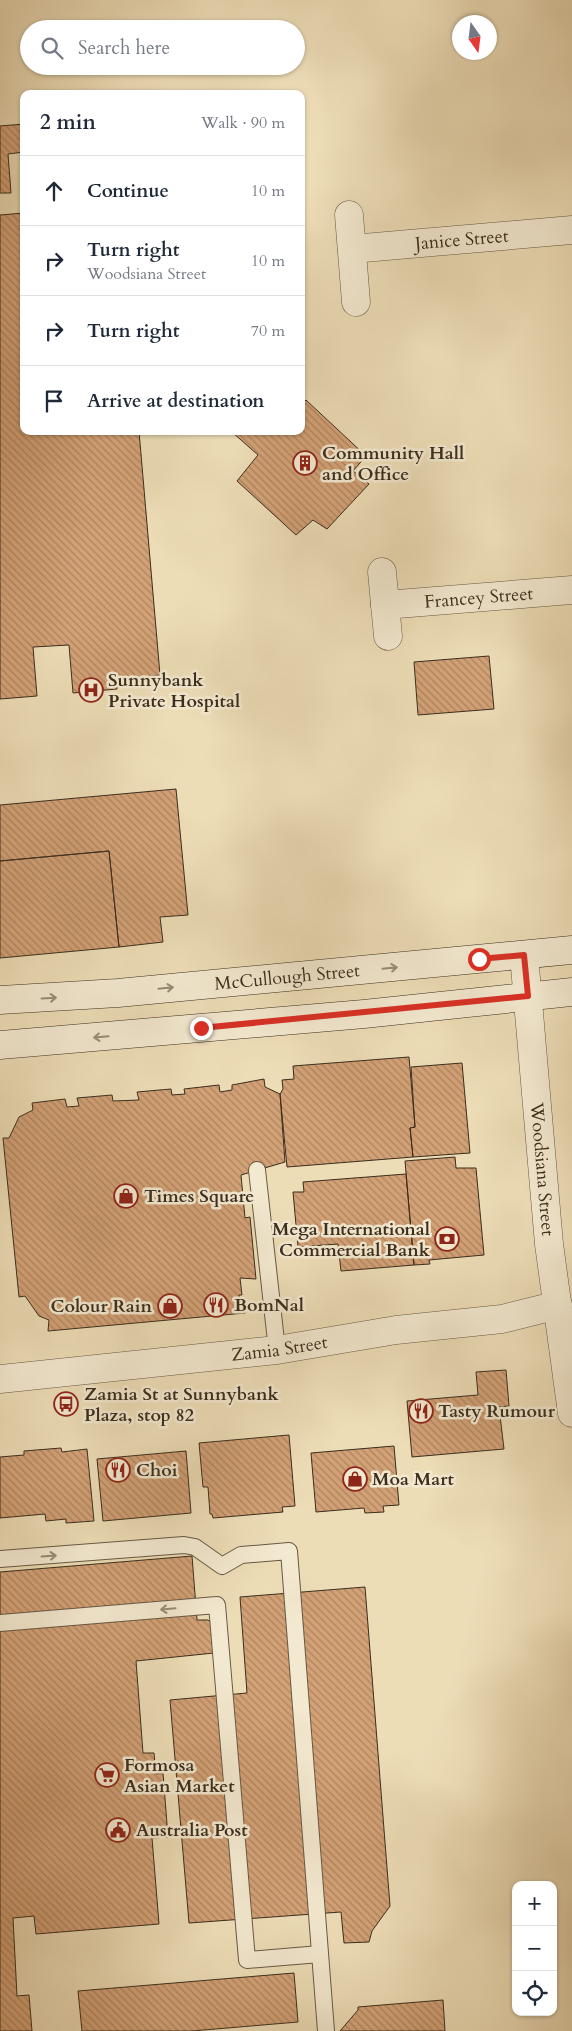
<!DOCTYPE html>
<meta charset="utf-8">
<style>
body{margin:0;font-family:Cardo,serif;background:#f6f6f7;color:#1f2937}
.controls{position:absolute;right:15px;bottom:15px;display:grid;overflow:hidden;border-radius:10px;box-shadow:0 1px 4px #0004}
.controls button{width:45px;height:45px;display:grid;place-items:center;padding:0;border:0;border-bottom:1px solid #e0e1e3;background:#fff;color:#1f2937;font:25px sans-serif}
.compass{position:absolute;left:452px;top:15px;width:45px;height:45px;border-radius:50%;background:#fff;box-shadow:0 1px 4px #0004;rotate:166deg}
.stop{position:absolute;width:15px;height:15px;margin:-11px;border:4px solid #d93025;border-radius:50%;background:#fff}
.stop.end{background:#d93025;border-color:#fff;box-shadow:0 1px 5px #0008}
.list{margin:0;padding:0;list-style:none}
h2{display:flex;justify-content:space-between;align-items:center;height:65px;margin:0;padding:0 20px;font-size:21px}
h2 small{font-size:16px;font-weight:400;color:#747a83}
.list li{display:grid;grid-template-columns:32px 1fr auto;gap:15px;align-items:center;box-sizing:border-box;height:70px;padding:0 20px;border-top:1px solid #e0e1e3}
.list b{display:block;font-size:19px;white-space:nowrap}
.list p{margin:0;font-size:16px;white-space:nowrap;color:#747a83}
.list em{font-size:16px;font-style:normal;color:#747a83}
.icon{flex:none;width:28px;height:28px;fill:none;stroke:currentColor;stroke-width:2;stroke-linecap:round;stroke-linejoin:round}
.map{position:relative;flex:none;width:572px;height:2031px;overflow:hidden}
.search{position:absolute;background:#fff;box-shadow:0 1px 4px #0004;left:20px;top:20px;width:285px;height:55px;display:flex;align-items:center;gap:12px;box-sizing:border-box;padding:0 18px;border-radius:28px;color:#747a83;font-size:19px}
.panel{position:absolute;background:#fff;box-shadow:0 1px 4px #0004;left:20px;top:90px;width:285px;height:345px;border-radius:10px}
.map>svg:first-child{display:block}
.building{fill:url(#building-back-hatch);stroke:#3b2d1e}
.lines{fill:none;stroke-linecap:round;stroke-linejoin:round}
.service-casing{stroke:#685944;stroke-width:18}
.minor-casing{stroke:#685944;stroke-width:29}
.secondary-casing{stroke:#3b2d1e;stroke-width:29}
.service{stroke:#f3e9d0;stroke-width:16}
.minor{stroke:#f3e9d0;stroke-width:28}
.secondary{stroke:#f3e9d0;stroke-width:28}
.oneway{stroke:#978b77}
.route{stroke:#d93025;stroke-width:6}
.labels{text-anchor:middle;dominant-baseline:central;stroke-width:5;stroke-linejoin:round;paint-order:stroke}
.street-label{font-size:18px;fill:#3b2d1e;stroke:#f3e9d0}
.poi-label{font-size:18px;font-weight:bold;fill:#3b2d1e;stroke:#f3e9d0;text-anchor:start}
</style>
<div class="map">
<svg width="572" height="2031" viewBox="0 0 572 2031">
<defs>
<pattern id="building-back-hatch" width="6" height="6" patternUnits="userSpaceOnUse" patternTransform="scale(1.25)"><rect width="6" height="6" fill="#d3a176"/><path d="M-1 5l2 2M0 0l6 6M5-1l2 2" fill="none" stroke="#ac8460"/></pattern>
</defs>
<rect width="100%" height="100%" fill="#edddb7"/>
<filter id="stains"><feTurbulence type="fractalNoise" baseFrequency=".004" numOctaves="4"/><feColorMatrix values="0 0 0 0 .2 0 0 0 0 .09 0 0 0 0 .02 0 0 0 .5 -.17"/></filter>
<radialGradient id="worn" r=".72"><stop offset=".6" stop-color="#630" stop-opacity="0"/><stop offset="1" stop-color="#630" stop-opacity=".3"/></radialGradient>
<!-- building -->
<path class="building" d="M24 124V152L8 154 11 193H0V126Z
M24 213V431H139L160 675 117 680V689L73 693 69 645 33 647 37 696 0 699V215Z
M306 400 366 456 353 471 369 484 327 529 313 520 296 535 237 481 258 455 232 432 301 431V405Z
M489 656 494 709 418 715 414 662Z
M176 789 188 915 160 917 163 942 119 947 109 851 0 861V805Z
M109 851 119 947 0 958V861Z
M409 1057 415 1127 410 1128 413 1157 287 1167 280 1094 283 1089 282 1080 294 1079 293 1066Z
M462 1063 470 1153 413 1157 410 1128 415 1127 411 1067Z
M264 1079 265 1087 280 1094 285 1162 241 1175 245 1218 250 1217 256 1279 240 1278 242 1295H239L245 1313 48 1331 49 1320 39 1316 25 1296 19 1297 3 1138H9L19 1117 33 1110 32 1103 65 1099 67 1107 79 1106 77 1098 112 1095 113 1101 139 1100 137 1092 171 1089 172 1095 185 1094 184 1089 219 1085 220 1092 232 1090V1085Z
M455 1157 456 1168H476L484 1255 429 1260 430 1264 414 1265 405 1161Z
M406 1174 414 1265 341 1271 338 1244 298 1247 293 1192H304L303 1182Z
M506 1370 509 1406 499 1407 504 1449 412 1457 407 1401 478 1395 476 1372Z
M289 1435 295 1506 282 1507 283 1512 213 1518 212 1514H210L208 1487H203L199 1443Z
M394 1446 399 1505 383 1506 384 1512 365 1513 364 1508 316 1512 311 1453Z
M61 1448 62 1452 87 1449 94 1521 66 1523V1519L46 1521 45 1514 0 1518V1457L24 1455V1451Z
M186 1451 191 1513 103 1521 97 1459Z
M192 1556 197 1620H208L213 1624 214 1653 136 1661 143 1753H154L156 1774 163 1773 168 1837 152 1838 159 1924 36 1934 34 1916 13 1918 17 1996 29 1995 32 2031H0V1572Z
M365 1587 390 1906 372 1931 369 1942 344 1943 341 1912 189 1923 170 1700 247 1693 240 1597Z
M294 1973 298 2022 192 2031H82L78 1991Z
M443 2000 445 2031H340L358 2010V2007Z"/>
<g class="lines">
<!-- service casing -->
<g class="service-casing">
<path id="service" d="M257 1170 277 1350
M0 1559 184 1545 195 1547 222 1566 241 1555 289 1551 326 2031
M0 1623 217 1605 247 1960 320 1954"/>
</g>
<!-- minor casing -->
<g class="minor-casing">
<g id="minor">
<path d="M349 215 356 302"/>
<path id="s1" d="M352 249 572 230"/>
<path d="M382 572 388 636"/>
<path id="s2" d="M385 605 572 590"/>
<path id="s3" d="M524 955 549 1244 572 1413"/>
<path id="s4" d="M0 1379 277 1350 396 1330 502 1319 558 1305"/>
</g>
</g>
<!-- secondary casing -->
<g class="secondary-casing">
<g id="secondary">
<path id="s5" d="M0 1000 118 993 572 950"/>
<path d="M0 1045 364 1014 572 992"/>
</g>
</g>
<!-- service -->
<use href="#service" class="service"/>
<!-- minor -->
<use href="#minor" class="minor"/>
<!-- secondary -->
<use href="#secondary" class="secondary"/>
</g>
<!-- one-way arrows -->
<defs><path id="oneway-shaft" d="M-6 0H5M1.5-3L5.5 0L1.5 3" fill="none" stroke-width="1.6" stroke-linecap="round" stroke-linejoin="round" transform="scale(1.25)"/></defs>
<g class="oneway">
<use href="#oneway-shaft" transform="translate(390 968) rotate(-6)"/>
<use href="#oneway-shaft" transform="translate(166 988) rotate(-6)"/>
<use href="#oneway-shaft" transform="translate(49 998) rotate(-3)"/>
<use href="#oneway-shaft" transform="translate(101 1037) rotate(175)"/>
<use href="#oneway-shaft" transform="translate(49 1556) rotate(-4)"/>
<use href="#oneway-shaft" transform="translate(168 1609) rotate(175)"/>
</g>
<g class="lines">
<!-- route -->
<path class="route" d="M201 1028 528 996 524 955 479 959"/>
</g>
<!-- icons -->
<defs>
<g id="building-ring" transform="scale(1.25)"><circle r="9.5" fill="#f3e9d0" stroke="#8f2418" stroke-width="1.5"/><path d="M-4-6H4V6H1V3H-1V6H-4ZM-2.5-4.3h1.7v1.8h-1.7ZM.8-4.3h1.7v1.8H.8ZM-2.5-1h1.7V.8h-1.7ZM.8-1h1.7V.8H.8Z" fill="#8f2418"/></g>
<g id="hospital-ring" transform="scale(1.25)"><circle r="9.5" fill="#f3e9d0" stroke="#8f2418" stroke-width="1.5"/><path d="M-5-5h3v3.5h4V-5h3V5h-3V1.5h-4V5h-3Z" fill="#8f2418"/></g>
<g id="shop-ring" transform="scale(1.25)"><circle r="9.5" fill="#f3e9d0" stroke="#8f2418" stroke-width="1.5"/><path d="M-5-2.5h2.3a2.7 3.5 0 0 1 5.4 0H5L5.5 6h-11ZM-1.5-2.5h3a1.5 2.3 0 0 0-3 0Z" fill="#8f2418"/></g>
<g id="bank-ring" transform="scale(1.25)"><circle r="9.5" fill="#f3e9d0" stroke="#8f2418" stroke-width="1.5"/><path d="M-6-4H6V4H-6ZM0-2.3a2.3 2.3 0 1 0 0 4.6a2.3 2.3 0 1 0 0-4.6Z" fill="#8f2418"/></g>
<g id="restaurant-ring" transform="scale(1.25)"><circle r="9.5" fill="#f3e9d0" stroke="#8f2418" stroke-width="1.5"/><path d="M-5-6h1v4h1v-4h1v4h1v-4h1v5L-1.5 .5V6h-2V.5L-5-1ZM5-6V6H3V1.5H1.5Q1.5-4 5-6Z" fill="#8f2418"/></g>
<g id="bus-ring" transform="scale(1.25)"><circle r="9.5" fill="#f3e9d0" stroke="#8f2418" stroke-width="1.5"/><path d="M-5-6H5V4H4V6H2V4H-2V6H-4V4H-5ZM-3.5-4V0h7V-4ZM-3.5 1.2v1.5H-2V1.2ZM2 1.2v1.5H3.5V1.2Z" fill="#8f2418"/></g>
<g id="supermarket-ring" transform="scale(1.25)"><circle r="9.5" fill="#f3e9d0" stroke="#8f2418" stroke-width="1.5"/><path d="M-6-5.5h2.5l.6 2H6L4.5 2H-2.5L-4.4-4H-6ZM-1.5 3.2a1.3 1.3 0 1 0 .1 0ZM3 3.2a1.3 1.3 0 1 0 .1 0Z" fill="#8f2418"/></g>
<g id="civic-ring" transform="scale(1.25)"><circle r="9.5" fill="#f3e9d0" stroke="#8f2418" stroke-width="1.5"/><path d="M-.6-6.5H3V-4.5H.6V-3L4-1V1h2V6H-6V1h2V-1L-.6-3ZM-1.2 2.5V6h2.4V2.5Z" fill="#8f2418"/></g>
</defs>
<g fill-rule="evenodd">
<use href="#building-ring" x="305" y="463"/>
<use href="#hospital-ring" x="91" y="690"/>
<use href="#shop-ring" x="126" y="1196"/>
<use href="#bank-ring" x="447" y="1239"/>
<use href="#restaurant-ring" x="216" y="1305"/>
<use href="#shop-ring" x="170" y="1306"/>
<use href="#bus-ring" x="66" y="1404"/>
<use href="#restaurant-ring" x="421" y="1411"/>
<use href="#restaurant-ring" x="118" y="1470"/>
<use href="#shop-ring" x="355" y="1479"/>
<use href="#supermarket-ring" x="107" y="1775"/>
<use href="#civic-ring" x="118" y="1830"/>
</g>
<g class="labels">
<!-- street labels -->
<g class="street-label">
<text stroke="none"><textPath href="#s1" startOffset="110">Janice Street</textPath></text>
<text stroke="none"><textPath href="#s2" startOffset="94">Francey Street</textPath></text>
<text stroke="none"><textPath href="#s5" startOffset="288">McCullough Street</textPath></text>
<text stroke="none"><textPath href="#s3" startOffset="215">Woodsiana Street</textPath></text>
<text stroke="none"><textPath href="#s4" startOffset="281">Zamia Street</textPath></text>
</g>
<!-- poi labels -->
<g class="poi-label">
<text x="322" y="453">Community Hall<tspan x="322" dy="21">and Office</tspan></text>
<text x="108" y="680">Sunnybank<tspan x="108" dy="21">Private Hospital</tspan></text>
<text x="144" y="1196">Times Square</text>
<text x="430" y="1229" text-anchor="end">Mega International<tspan x="430" dy="21">Commercial Bank</tspan></text>
<text x="234" y="1305">BomNal</text>
<text x="152" y="1306" text-anchor="end">Colour Rain</text>
<text x="84" y="1394">Zamia St at Sunnybank<tspan x="84" dy="21">Plaza, stop 82</tspan></text>
<text x="438" y="1411">Tasty Rumour</text>
<text x="136" y="1470">Choi</text>
<text x="372" y="1479">Moa Mart</text>
<text x="124" y="1765">Formosa<tspan x="124" dy="21">Asian Market</tspan></text>
<text x="136" y="1830">Australia Post</text>
</g>
</g>
<rect width="100%" height="100%" filter="url(#stains)"/>
<rect width="100%" height="100%" fill="url(#worn)"/>
</svg>
<div class="controls">
<button>+</button>
<button>−</button>
<button><svg class="icon" aria-label="locate" viewBox="0 0 24 24"><circle cx="12" cy="12" r="6"/><path d="M12 2v4M12 18v4M2 12h4M18 12h4"/></svg></button>
</div>
<svg class="compass" viewBox="-18 -18 36 36"><path d="M0-13l5 13h-10z" fill="#e53935"/><path d="M0 13l5-13h-10z" fill="#747a83"/></svg>
<div class="stop" style="left:479px;top:959px"></div>
<div class="stop end" style="left:201px;top:1028px"></div>
<div class="search"><svg class="icon" aria-label="search" viewBox="0 0 24 24"><circle cx="10" cy="10" r="6"/><path d="M15 15l6 6"/></svg>Search here</div>
<section class="panel">
<h2>2 min<small>Walk · 90 m</small></h2>
<ul class="list">
<li><svg class="icon" aria-label="ahead" viewBox="0 0 24 24"><path d="M12 20V5M6 11l6-6 6 6"/></svg><div><b>Continue</b></div><em>10 m</em></li>
<li><svg class="icon" aria-label="right" viewBox="0 0 24 24"><path d="M7 20v-9h11M14 6l5 5-5 5"/></svg><div><b>Turn right</b><p>Woodsiana Street</p></div><em>10 m</em></li>
<li><svg class="icon" aria-label="right" viewBox="0 0 24 24"><path d="M7 20v-9h11M14 6l5 5-5 5"/></svg><div><b>Turn right</b></div><em>70 m</em></li>
<li><svg class="icon" aria-label="arrive" viewBox="0 0 24 24"><path d="M6 21V4h12l-3 4 3 4H6"/></svg><div><b>Arrive at destination</b></div></li>
</ul>
</section>
</div>
